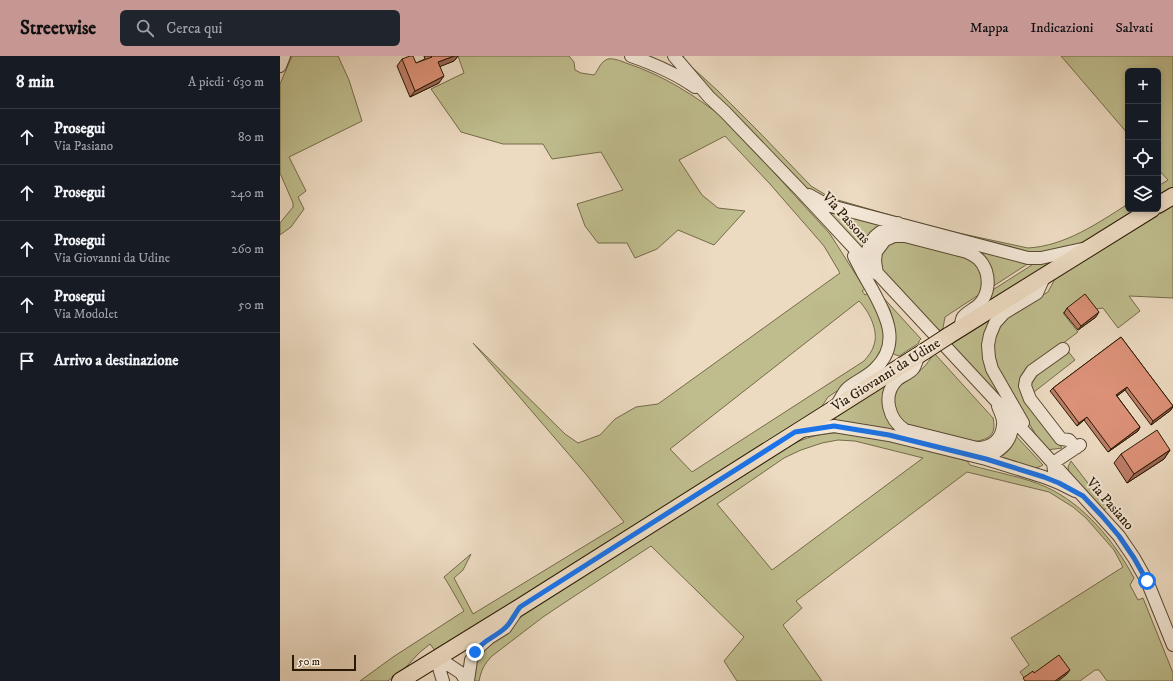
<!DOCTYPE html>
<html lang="it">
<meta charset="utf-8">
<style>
body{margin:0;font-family:"IM FELL DW Pica",serif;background:#20242c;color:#f1f3f6}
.controls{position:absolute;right:12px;top:12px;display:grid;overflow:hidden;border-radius:6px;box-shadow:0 2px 6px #0003}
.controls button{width:36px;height:36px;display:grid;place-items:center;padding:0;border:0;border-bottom:1px solid #363941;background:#171b24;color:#f1f3f6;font:20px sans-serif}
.scale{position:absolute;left:12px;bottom:10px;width:64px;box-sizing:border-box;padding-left:4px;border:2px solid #2a1903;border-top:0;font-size:11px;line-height:14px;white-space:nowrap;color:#2a1903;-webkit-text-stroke:3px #f3e7d7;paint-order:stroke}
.stop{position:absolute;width:12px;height:12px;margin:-9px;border:3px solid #1a73e8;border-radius:50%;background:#fff}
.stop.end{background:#1a73e8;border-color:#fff;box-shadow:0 1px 4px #0008}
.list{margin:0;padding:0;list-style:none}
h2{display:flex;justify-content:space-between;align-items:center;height:52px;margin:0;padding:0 16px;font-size:17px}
h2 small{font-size:13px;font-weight:400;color:#9ea1a6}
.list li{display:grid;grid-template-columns:26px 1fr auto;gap:12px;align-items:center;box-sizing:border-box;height:56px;padding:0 16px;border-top:1px solid #363941}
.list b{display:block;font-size:15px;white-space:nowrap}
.list p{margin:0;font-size:13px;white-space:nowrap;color:#9ea1a6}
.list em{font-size:13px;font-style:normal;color:#9ea1a6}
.icon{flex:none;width:22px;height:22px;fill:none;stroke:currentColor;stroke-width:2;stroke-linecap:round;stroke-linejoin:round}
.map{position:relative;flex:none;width:893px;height:625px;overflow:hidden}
header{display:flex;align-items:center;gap:24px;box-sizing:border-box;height:56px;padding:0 20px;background:#c59692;color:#111}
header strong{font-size:19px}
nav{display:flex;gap:22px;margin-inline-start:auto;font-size:14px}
.search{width:280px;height:36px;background:#20242c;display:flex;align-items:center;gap:10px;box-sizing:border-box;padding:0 14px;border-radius:6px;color:#9ea1a6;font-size:15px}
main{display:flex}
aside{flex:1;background:#171b24}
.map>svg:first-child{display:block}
.green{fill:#bfbd8e;stroke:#746b48;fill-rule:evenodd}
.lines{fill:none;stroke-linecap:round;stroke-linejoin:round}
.minor-casing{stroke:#5a4932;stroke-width:14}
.major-casing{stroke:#2a1903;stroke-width:18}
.minor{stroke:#f3e7d7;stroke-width:12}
.major{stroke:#ecdac1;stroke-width:16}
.major-bridge-casing{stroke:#2a1903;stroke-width:18;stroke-linecap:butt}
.major-bridge{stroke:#ecdac1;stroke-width:16}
.wall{fill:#bd7d67;stroke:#2a1903}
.shaded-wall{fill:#9a6654;stroke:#2a1903}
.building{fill:#dc9178;stroke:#2a1903}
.route{stroke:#1a73e8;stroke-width:5}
.labels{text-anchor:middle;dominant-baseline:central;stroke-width:4;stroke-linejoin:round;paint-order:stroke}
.street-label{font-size:14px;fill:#2a1903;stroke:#f3e7d7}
</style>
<header>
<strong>Streetwise</strong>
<div class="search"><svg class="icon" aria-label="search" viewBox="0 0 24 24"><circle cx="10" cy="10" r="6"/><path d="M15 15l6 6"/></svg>Cerca qui</div>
<nav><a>Mappa</a><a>Indicazioni</a><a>Salvati</a></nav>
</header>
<main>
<aside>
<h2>8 min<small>A piedi · 630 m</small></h2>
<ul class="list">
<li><svg class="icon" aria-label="ahead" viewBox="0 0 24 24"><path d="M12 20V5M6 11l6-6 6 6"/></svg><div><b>Prosegui</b><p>Via Pasiano</p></div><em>80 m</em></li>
<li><svg class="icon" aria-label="ahead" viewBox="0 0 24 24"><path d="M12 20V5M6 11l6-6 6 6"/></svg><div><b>Prosegui</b></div><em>240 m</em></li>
<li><svg class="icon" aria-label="ahead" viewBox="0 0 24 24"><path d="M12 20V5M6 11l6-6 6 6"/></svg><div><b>Prosegui</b><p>Via Giovanni da Udine</p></div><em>260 m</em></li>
<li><svg class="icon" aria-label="ahead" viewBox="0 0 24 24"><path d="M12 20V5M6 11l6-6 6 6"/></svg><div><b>Prosegui</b><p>Via Modolet</p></div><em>50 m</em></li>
<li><svg class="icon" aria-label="arrive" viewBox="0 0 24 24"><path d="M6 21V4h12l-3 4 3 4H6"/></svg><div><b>Arrivo a destinazione</b></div></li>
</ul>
</aside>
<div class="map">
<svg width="893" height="625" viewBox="0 0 893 625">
<rect width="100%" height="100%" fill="#ecdac1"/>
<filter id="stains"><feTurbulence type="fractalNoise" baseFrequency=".005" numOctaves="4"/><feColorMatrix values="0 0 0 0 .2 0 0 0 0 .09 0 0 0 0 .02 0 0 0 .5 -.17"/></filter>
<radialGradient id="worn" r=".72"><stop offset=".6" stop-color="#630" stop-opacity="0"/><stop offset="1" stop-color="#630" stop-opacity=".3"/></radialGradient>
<!-- green -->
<path class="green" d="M12 0H58L69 24 82 65 9 101 26 135 18 141 24 153 11 171 0 179V167L13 151V147L0 117V28Z
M178 0H289L294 6 295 14 301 17 314 19C319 13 320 6 328 3 334 2 341 5 346 7 383 19 416 40 446 64L550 178 585 233 582 235 585 239 588 237 606 275 601 298 584 317 548 341 540 353 157 597 150 588 139 597 127 610 108 625H80L113 601 184 555 169 529 164 521 191 498 183 514 174 522 193 558 344 466 305 417 193 287 285 378 298 387 320 379 335 363 356 351 378 348 560 217 544 190 490 128 445 80 399 104 422 139 438 152 465 155 434 189 398 174 377 193 355 202 347 187H318L305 170 297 148 343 134 321 96 272 103 263 88H223L181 76 151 33 184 17ZM579 245C589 255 599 275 594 289 592 296 588 300 584 305L412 416 390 393Z
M398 0H404L402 2 438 35 479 76 531 130 551 142 655 172 748 192C785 190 818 167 848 148V153H860L808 185 778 195 748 198 548 146 530 135Z
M781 0H893V133L878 142V130L888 124 878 113V15H848V78Z
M893 146V242L849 240 860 255 838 272 823 252 815 253 805 240 783 257 798 276 782 288 795 304 745 343 782 392 767 394 761 387 720 320 712 299 714 281 723 265 736 255 768 236 776 221Z
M547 156 604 170 583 195Z
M617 184 688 201 701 213 703 236 665 261 663 272 660 275 659 273 657 275 603 216C602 214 600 211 599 208 598 197 608 188 617 184Z
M698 195 749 207 712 231 696 196Z
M775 204 705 250 711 235 755 207Z
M599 237 641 283 639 285V287L619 300 611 297 613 266 610 254Z
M715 261 704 292 733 358 670 289Z
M655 298 713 362C717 380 708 384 691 386L621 367C613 348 607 336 628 323 633 319 639 316 643 312 647 308 650 303 653 299Z
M610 325 618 377 586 369 556 366 555 361Z
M572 376 615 386 687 405 690 409C714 416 744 421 766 431 804 448 835 486 854 522L850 529 858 544 863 542 893 617V625H827L819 614H815L800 625H756L745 623 740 616 749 609 731 582 843 511 834 494 806 462 793 451 769 436 687 416 516 545 522 552 503 569 542 625H457L444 605 464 581 371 490 293 541 263 561 212 600C204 608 201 615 199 625H192L199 596 232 571 243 558 507 391C532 378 545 377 572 376ZM558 384 575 385 643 402 492 514 437 448 504 402 521 394 542 387Z
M736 380 763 409C751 417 732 407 718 403L728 395Z
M791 405 827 452 824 454 789 417 788 411Z"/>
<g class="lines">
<!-- minor casing -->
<g class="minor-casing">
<path id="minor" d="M351 0C374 8 395 17 415 31
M394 0 429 41 445 56 520 134 732 362 839 480 854 502 867 525 893 589
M0 10 4 0
M529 139 547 149 748 202H761L802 193
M585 205C590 180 596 177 618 167
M597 218 595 205 596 196 605 184 614 180H625L687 196C696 200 702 204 706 215 710 228 707 243 696 251 692 254 686 257 683 261 681 264 681 270 680 273
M783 293 752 315 746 324 745 330 750 343 781 383 789 384 796 392
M639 298C637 303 636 309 633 313 629 318 620 320 616 325 602 340 609 364 625 374L697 392C711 392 722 384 723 369 724 362 720 356 718 350
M556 350C560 345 563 336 568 332 576 325 587 321 595 313 621 288 607 261 593 235 586 223 580 212 574 200
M743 367 712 313 709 302 708 289 710 279 715 267 724 257 757 237 765 219
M521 375 554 370 609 379 706 403 764 421 779 427 795 435
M706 403C723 392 734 385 732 362
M774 415 773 407 800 389
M157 601 181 617 186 625
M157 601 159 612 163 625
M188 625 191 604 200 590 209 582 225 572 236 556"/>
</g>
<!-- major casing -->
<g class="major-casing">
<path id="major" d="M878 149 893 140
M668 280 872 153
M120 625 240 551 645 295"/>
</g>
<!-- minor -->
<use href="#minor" class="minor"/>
<!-- major -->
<use href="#major" class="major"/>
<!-- major-bridge casing -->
<g class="major-bridge-casing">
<path id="major-bridge" d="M645 295 668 280"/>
</g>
<!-- major-bridge -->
<use href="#major-bridge" class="major-bridge"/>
</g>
<!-- wall -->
<path class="wall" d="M144 0H178L174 5 160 10 159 27 130 41 117 10 122 3 136 7 145 3Z
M787 252 816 261 798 274 784 257Z
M841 281 893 350 891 354 871 369 845 334 837 340 860 371 858 375 828 396 804 364 797 370 770 335 773 332Z
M890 394 884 403 847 427 834 407 841 398Z"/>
<!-- shaded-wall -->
<path class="shaded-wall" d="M174 0H178L174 5 154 13 158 6Z
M164 20 159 27 130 41 135 35Z
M819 256 816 261 798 274 801 270Z
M847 331 845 334 833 343 836 339Z
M893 350 891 354 871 369 873 365Z
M807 361 804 364 797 370 799 367Z
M860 371 858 375 828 396 831 393Z
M890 394 884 403 847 427 854 418Z
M790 614 786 619 778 625H775Z"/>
<!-- building -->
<path class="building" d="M130 0H133L136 7 152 1 151 0H174L158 6 164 20 135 35 122 3Z
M805 238 819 256 801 270 787 252Z
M841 281 893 350 873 365 847 331 836 339 860 371 831 393 807 361 799 367 773 332Z
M877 374 890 394 854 418 841 398Z
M779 599 790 614 775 625H745L743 622 753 615 754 617Z"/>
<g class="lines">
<!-- route -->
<path class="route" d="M195 596C204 583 214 582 225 572 231 567 235 557 240 551L515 376 554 370 609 379 706 403 764 421 779 427 803 440 822 460 839 480 854 502 867 525"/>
</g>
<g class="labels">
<!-- street labels -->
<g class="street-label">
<text transform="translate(566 162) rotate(48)">Via Passons</text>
<text transform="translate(606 319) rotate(-32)">Via Giovanni da Udine</text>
<text transform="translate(830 448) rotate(49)">Via Pasiano</text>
</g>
</g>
<rect width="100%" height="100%" filter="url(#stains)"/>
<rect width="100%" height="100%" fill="url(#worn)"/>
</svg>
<div class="controls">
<button>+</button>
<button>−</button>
<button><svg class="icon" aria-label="locate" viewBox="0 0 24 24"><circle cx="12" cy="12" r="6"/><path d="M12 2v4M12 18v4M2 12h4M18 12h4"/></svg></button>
<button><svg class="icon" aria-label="layers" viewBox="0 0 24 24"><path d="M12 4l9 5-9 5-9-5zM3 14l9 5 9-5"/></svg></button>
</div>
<div class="scale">50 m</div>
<div class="stop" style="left:867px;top:525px"></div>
<div class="stop end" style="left:195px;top:596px"></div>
</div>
</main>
